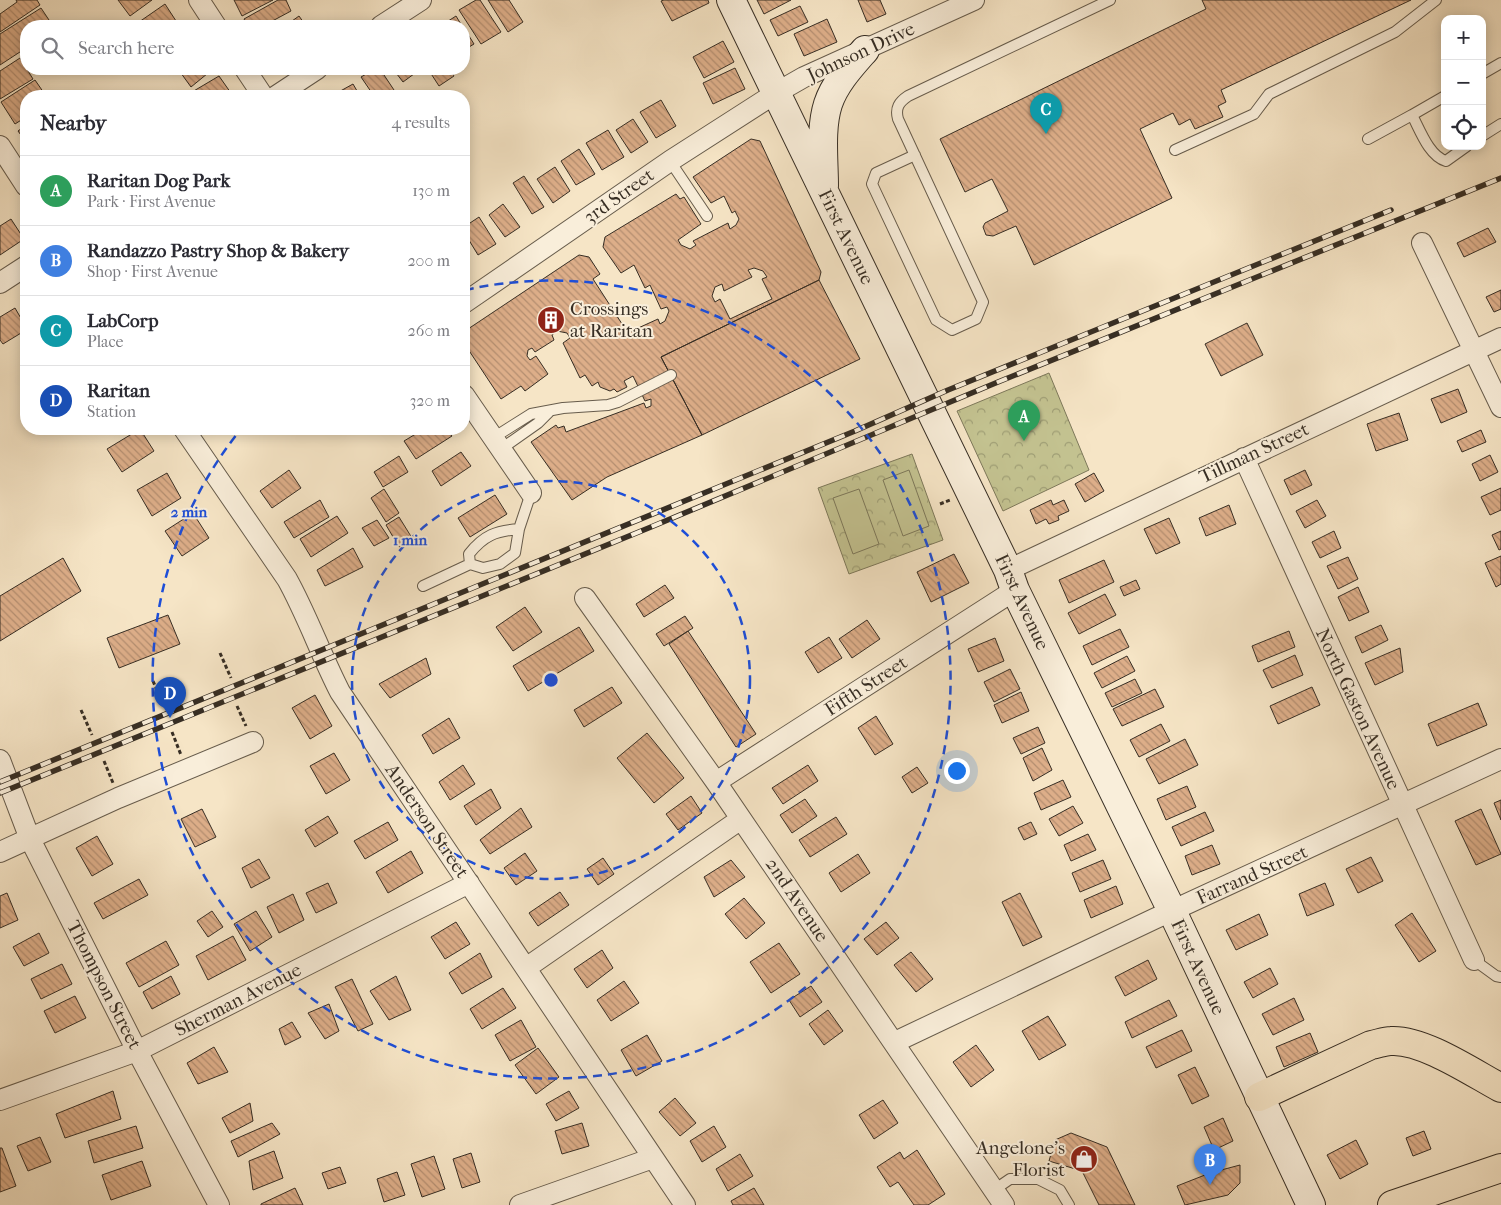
<!DOCTYPE html>
<meta charset="utf-8">
<style>
body{margin:0;font-family:"IM FELL French Canon",serif;background:#f2f2f3;color:#2b2b33}
.controls{position:absolute;right:15px;top:15px;display:grid;overflow:hidden;border-radius:10px;box-shadow:0 2px 12px #0003}
.controls button{width:45px;height:45px;display:grid;place-items:center;padding:0;border:0;border-bottom:1px solid #e1e1e2;background:#fff;color:#2b2b33;font:25px sans-serif}
.you{position:absolute;left:956px;top:770px;width:18px;height:18px;margin:-12px;border:4px solid #fff;border-radius:50%;background:#1a73e8;box-shadow:0 0 0 8px #1a73e833}
.badge{display:grid;place-items:center;width:32px;height:32px;border-radius:50%;background:#0f766e;color:#fff;font-size:16px;font-weight:700}
.pin{position:absolute;translate:-50% -41px;filter:drop-shadow(0 1px 2px #0008)}
.pin::after{content:'';position:absolute;top:26px;width:18px;height:15px;background:inherit;clip-path:polygon(0 0,100% 0,50% 100%)}
.list{margin:0;padding:0;list-style:none}
h2{display:flex;justify-content:space-between;align-items:center;height:65px;margin:0;padding:0 20px;font-size:21px}
h2 small{font-size:16px;font-weight:400;color:#7c7c81}
.list li{display:grid;grid-template-columns:32px 1fr auto;gap:15px;align-items:center;box-sizing:border-box;height:70px;padding:0 20px;border-top:1px solid #e1e1e2}
.list b{display:block;font-size:19px;white-space:nowrap}
.list p{margin:0;font-size:16px;white-space:nowrap;color:#7c7c81}
.list em{font-size:16px;font-style:normal;color:#7c7c81}
.icon{flex:none;width:28px;height:28px;fill:none;stroke:currentColor;stroke-width:2;stroke-linecap:round;stroke-linejoin:round}
.map{position:relative;flex:none;width:1501px;height:1205px;overflow:hidden}
.search{position:absolute;background:#fff;box-shadow:0 2px 12px #0003;left:20px;top:20px;width:450px;height:55px;display:flex;align-items:center;gap:12px;box-sizing:border-box;padding:0 18px;border-radius:20px;color:#7c7c81;font-size:19px}
.panel{position:absolute;background:#fff;box-shadow:0 2px 12px #0003;left:20px;top:90px;width:450px;height:345px;border-radius:20px}
.map>svg:first-child{display:block}
.park{fill:url(#park-crowns);stroke:#7d785a}
.pitch{fill:#c3c290;stroke:#7d785a}
.building{fill:url(#building-back-hatch);stroke:#372e24;fill-rule:evenodd}
.lines{fill:none;stroke-linecap:round;stroke-linejoin:round}
.lane-casing{stroke:#675c4c;stroke-width:12}
.street-casing{stroke:#675c4c;stroke-width:22}
.secondary-casing{stroke:#372e24;stroke-width:30}
.highway-casing{stroke:#372e24;stroke-width:30}
.path{stroke:#372e24;stroke-width:3;stroke-dasharray:4 2.5;stroke-linecap:butt}
.lane{stroke:#f9eeda;stroke-width:10}
.street{stroke:#f9eeda;stroke-width:20}
.secondary{stroke:#f9eeda;stroke-width:28}
.highway{stroke:#f6e5c6;stroke-width:28}
.rail-casing{stroke:#372e24;stroke-width:5.5}
.rail{stroke:#f9eeda;stroke-width:4;stroke-dasharray:11;stroke-linecap:butt}
.ring{fill:none;stroke:#1d4ed8;stroke-width:2.5;stroke-dasharray:9 6}
.labels{text-anchor:middle;dominant-baseline:central;stroke-width:4;stroke-linejoin:round;paint-order:stroke}
.street-label{font-size:19px;fill:#372e24;stroke:#f9eeda}
.poi-label{font-size:19px;fill:#372e24;stroke:#f9eeda;text-anchor:start}
.centre{fill:#1d4ed8;stroke:#f9eeda;stroke-width:2.5}
.ring-label{font-size:15px;text-anchor:middle;font-weight:bold;fill:#1d4ed8;stroke:#f9eeda;stroke-width:4;stroke-linejoin:round;paint-order:stroke}
</style>
<div class="map">
<svg width="1501" height="1205" viewBox="0 0 1501 1205">
<defs>
<pattern id="park-crowns" width="20" height="18" patternUnits="userSpaceOnUse" patternTransform="scale(1.25)"><rect width="20" height="18" fill="#c3c290"/><path d="M2 6a3 3 0 1 1 6 0M12 15a3 3 0 1 1 6 0" fill="none" stroke="#9f9e75"/></pattern>
<pattern id="building-back-hatch" width="6" height="6" patternUnits="userSpaceOnUse" patternTransform="scale(1.25)"><rect width="6" height="6" fill="#ddae89"/><path d="M-1 5l2 2M0 0l6 6M5-1l2 2" fill="none" stroke="#b48e70"/></pattern>
</defs>
<rect width="100%" height="100%" fill="#f6e5c6"/>
<filter id="stains"><feTurbulence type="fractalNoise" baseFrequency=".004" numOctaves="4"/><feColorMatrix values="0 0 0 0 .2 0 0 0 0 .09 0 0 0 0 .02 0 0 0 .5 -.17"/></filter>
<radialGradient id="worn" r=".72"><stop offset=".6" stop-color="#630" stop-opacity="0"/><stop offset="1" stop-color="#630" stop-opacity=".3"/></radialGradient>
<!-- park -->
<path class="park" d="M1049 373 1089 470 1003 511 957 411Z
M912 454 943 540 849 574 818 488Z"/>
<!-- pitch -->
<path class="pitch" d="M909 470 929 526 903 536 883 480Z
M859 489 879 544 853 554 833 498Z"/>
<!-- building -->
<path class="building" d="M16 0H37L40 5 0 32V14L17 2Z
M118 0H152L130 16Z
M234 0H273L242 16Z
M278 0H286L291 11 263 26H248L244 19Z
M476 0H480L501 32 481 44 459 10Z
M488 0H509L523 22 508 32Z
M664 0H708L709 3 672 21 661 1Z
M757 0H791L764 14Z
M858 0H880L886 14 867 22Z
M1202 0H1411L1221 90 1226 102 1218 106 1223 117 1195 129 1190 119 1179 125 1173 113 1140 129 1172 198 1034 265 1016 226 993 236 986 235 983 227 985 223 1008 211 992 179 965 192 940 139 1206 9Z
M165 4 178 24 175 26H142L139 22Z
M800 6 808 22 778 36 770 20Z
M41 8 53 26H26V48L0 65V34Z
M299 16 306 26H285Z
M456 16 462 26H443L442 25Z
M827 19 837 42 804 56 794 34Z
M464 28 474 44 464 50Z
M723 41 734 62 704 78 693 57Z
M20 58 33 79 0 99V71Z
M735 68 745 89 713 104 703 83Z
M178 69H213L191 87Z
M375 69H380L398 96H374L361 77Z
M393 69H417L418 71 403 82Z
M428 69H450L454 76 439 86Z
M219 76 233 96H188L187 95Z
M35 80 46 96H26V117L15 124 1 102Z
M353 84 360 96H336L335 94Z
M661 100 676 126 656 138 640 112Z
M633 119 648 142 631 153 616 130Z
M26 125V142L18 131Z
M608 130 624 157 602 170 586 143Z
M751 139 760 141 821 272 819 280 661 357 702 435 607 477 572 500 531 442 556 425 558 428 564 426 566 432 644 403 646 408 651 406V399L645 401 633 376 624 381 627 387 617 392 614 389 610 391 600 387 598 382 592 386 585 375 580 378 563 343 570 338 567 333 557 331 552 335 554 340 535 352 532 348 528 350 527 356 530 360 536 356 548 374 525 391 521 386 501 399 464 343 465 331 579 255 589 257 600 274 593 279 624 327 620 329 621 336 624 337 625 334 658 319 660 324 665 321 669 311 667 307 661 309 650 285 645 288 634 265 621 273 603 247 605 237 676 194 680 199 684 197 701 224 678 240 681 245 690 249 696 245 693 241 728 223 730 229 736 225 739 219 735 211 732 213 724 196 711 203 693 177ZM754 268 763 271 767 277 762 279 772 299 730 319 720 299 715 302 712 296 715 287 722 284 724 291 752 277 748 270Z
M579 149 595 174 576 185 561 161Z
M555 167 570 191 553 203 537 179Z
M524 176 544 207 532 214 513 183Z
M503 204 520 227 505 237 489 215Z
M479 217 496 244 478 255 464 232V227Z
M11 219 24 239 0 255V226Z
M1488 228 1496 242 1464 257 1457 243Z
M819 280 860 359 702 435 661 357Z
M1501 290V309L1494 312 1486 297Z
M15 308 26 327V330L3 344 0 340V317Z
M1247 323 1263 355 1221 376 1205 344Z
M1458 389 1467 412 1441 423 1431 399Z
M1399 413 1408 440 1376 451 1367 424Z
M140 429 154 451 122 472 107 449Z
M424 429H446L452 436 416 459 404 441Z
M1481 430 1486 442 1462 452 1457 441Z
M461 452 471 466 441 486 432 471Z
M1490 455 1498 472 1480 481 1472 464Z
M399 456 408 472 383 487 374 472Z
M289 470 301 488 272 508 260 491Z
M1305 470 1312 485 1291 495 1284 480Z
M167 473 181 498 152 516 137 490Z
M1094 473 1104 491 1085 502 1075 484Z
M1501 488V510L1490 515 1481 497Z
M384 489 399 513 386 522 371 498Z
M495 495 507 514 470 537 458 518Z
M320 500 329 517 294 538 284 522Z
M1051 500 1053 505 1064 500 1069 511 1058 516 1059 520 1049 524 1046 519 1036 524 1030 510Z
M1317 500 1326 516 1305 528 1296 511Z
M1229 505 1236 524 1206 536 1199 518Z
M193 513 209 538 182 556 165 531Z
M337 516 348 533 311 557 300 539Z
M399 517 412 538 399 547 386 525Z
M1169 518 1180 543 1156 554 1144 529Z
M377 520 389 538 374 546 362 528Z
M1334 531 1341 548 1320 558 1312 542Z
M1501 531V549L1499 550 1492 535Z
M353 548 363 567 325 586 317 570Z
M954 554 969 583 931 602 917 572Z
M1501 556V584L1496 587 1485 563Z
M1348 557 1358 579 1338 589 1327 566Z
M63 558 81 591 0 641V596Z
M1104 560 1114 582 1069 603 1059 580Z
M1136 580 1140 589 1124 596 1120 587Z
M665 585 674 598 644 617 636 604Z
M1358 587 1369 612 1349 621 1338 597Z
M1105 594 1116 615 1079 634 1068 613Z
M525 607 542 632 513 651 496 627Z
M168 615 180 644 119 668 107 638Z
M685 616 693 628 664 646 656 634Z
M867 620 880 639 852 658 839 639Z
M1381 625 1388 640 1362 653 1355 637Z
M579 627 594 651 528 691 513 666Z
M1120 629 1129 647 1092 665 1083 646Z
M688 631 756 734 736 747 669 644Z
M1289 631 1295 647 1258 662 1252 646Z
M829 637 842 658 818 673 805 652Z
M995 638 1004 661 978 672 968 649Z
M1400 648 1403 672 1375 685 1365 663Z
M1295 655 1303 675 1272 688 1263 670Z
M1127 656 1135 671 1102 688 1094 673Z
M426 658 431 674 390 698 379 684Z
M1010 669 1020 689 994 702 984 682Z
M1135 679 1142 693 1112 707 1105 693Z
M612 687 622 703 584 727 574 710Z
M1312 687 1320 705 1278 724 1270 706Z
M1155 689 1164 707 1122 726 1113 709Z
M1021 692 1029 711 1002 723 994 705Z
M315 695 332 726 310 739 292 708Z
M1478 703 1487 725 1437 746 1428 724Z
M876 716 893 744 875 755 858 728Z
M449 718 460 738 433 754 422 735Z
M1161 724 1170 741 1139 757 1130 740Z
M1038 727 1045 743 1021 754 1013 738Z
M647 733 684 778 654 803 617 758Z
M1185 739 1198 765 1159 784 1146 759Z
M1042 748 1052 770 1033 781 1023 758Z
M334 753 350 780 326 794 310 766Z
M463 765 475 784 450 800 439 782Z
M808 765 818 781 783 804 772 788Z
M917 767 928 783 912 793 902 777Z
M1063 780 1071 797 1041 810 1034 793Z
M1187 786 1196 807 1166 820 1157 799Z
M491 789 501 808 476 825 464 806Z
M691 796 702 813 678 830 666 814Z
M805 799 817 816 792 833 780 815Z
M1501 800V820L1494 803Z
M1073 806 1083 823 1059 836 1049 819Z
M521 808 532 827 490 854 480 840Z
M202 809 216 837 195 847 181 819Z
M1481 809 1501 854 1476 865 1455 821Z
M1205 812 1214 831 1181 846 1172 827Z
M328 816 338 833 315 847 305 830Z
M836 817 847 834 810 857 799 840Z
M388 822 398 840 365 859 354 841Z
M1031 822 1037 834 1024 840 1018 828Z
M1088 834 1096 850 1071 861 1064 845Z
M97 836 113 864 92 876 76 848Z
M1212 845 1220 864 1192 875 1185 856Z
M411 851 423 873 388 893 376 872Z
M525 853 537 871 516 885 504 868Z
M858 854 870 873 841 892 829 873Z
M1371 857 1383 881 1358 893 1346 869Z
M603 858 614 874 598 885 587 869Z
M259 859 270 878 251 888 242 868Z
M731 860 745 877 714 897 704 877Z
M1103 860 1111 879 1080 892 1072 873Z
M139 879 148 895 103 919 94 903Z
M328 883 337 903 316 913 306 893Z
M1325 883 1334 905 1307 916 1299 894Z
M1116 886 1123 904 1091 918 1084 900Z
M560 892 569 905 538 926 529 913Z
M7 893 18 920 0 928V896Z
M1020 893 1042 937 1023 946 1002 902Z
M293 894 304 920 279 933 267 907Z
M744 898 765 923 746 939 725 914Z
M212 911 223 927 208 937 197 921Z
M256 911 272 937 250 951 234 924Z
M1412 913 1436 951 1419 962 1395 925Z
M1259 914 1268 935 1236 950 1226 930Z
M456 922 470 944 445 959 431 937Z
M886 922 899 938 877 955 864 939Z
M39 933 49 953 24 966 13 947Z
M233 936 246 960 208 980 196 956Z
M166 941 179 965 139 987 126 963Z
M779 943 800 974 771 993 750 962Z
M602 950 613 968 587 988 574 969Z
M911 952 933 979 916 992 894 965Z
M480 953 492 977 462 994 449 973Z
M1148 960 1157 979 1125 996 1115 977Z
M62 964 72 984 41 999 31 979Z
M1270 968 1278 984 1253 998 1244 982Z
M171 976 180 994 152 1009 143 992Z
M396 976 411 1010 389 1020 370 991Z
M352 979 373 1024 358 1031 335 987Z
M624 981 639 1003 611 1021 597 1000Z
M811 986 822 1002 800 1017 789 1000Z
M503 988 516 1008 482 1029 470 1009Z
M75 996 86 1018 55 1033 44 1011Z
M1294 998 1304 1020 1273 1035 1262 1014Z
M1169 1000 1177 1016 1132 1038 1125 1022Z
M329 1004 339 1031 325 1039 308 1013Z
M828 1010 843 1031 824 1045 809 1024Z
M1048 1016 1066 1045 1039 1060 1022 1031Z
M521 1020 536 1047 510 1061 495 1035Z
M292 1022 301 1037 285 1045 279 1029Z
M1182 1030 1192 1051 1156 1068 1146 1047Z
M1310 1033 1318 1052 1284 1067 1276 1047Z
M647 1035 662 1061 636 1076 621 1050Z
M976 1045 994 1070 971 1087 953 1062Z
M214 1047 228 1072 198 1084 187 1063Z
M538 1048 559 1077 536 1094 515 1065Z
M1195 1067 1209 1096 1192 1104 1178 1075Z
M113 1091 121 1119 65 1138 56 1114Z
M569 1091 579 1108 556 1121 546 1104Z
M675 1098 696 1123 680 1136 659 1112Z
M883 1100 898 1123 874 1139 859 1115Z
M250 1103 253 1121 230 1133 222 1118Z
M1223 1118 1233 1141 1214 1150 1204 1127Z
M272 1123 280 1134 238 1157 231 1141Z
M582 1123 589 1146 562 1154 555 1131Z
M136 1126 143 1148 94 1163 88 1141Z
M714 1126 726 1147 702 1162 690 1141Z
M1424 1131 1431 1149 1413 1156 1406 1138Z
M1071 1133 1107 1147 1135 1205H1099L1082 1171 1049 1161 1055 1140Z
M40 1137 51 1162 28 1171 17 1146Z
M1356 1140 1368 1164 1340 1179 1327 1155Z
M0 1148H2L16 1186 0 1192Z
M917 1150 945 1194 928 1205H914L898 1182 890 1187 877 1167 900 1152 904 1159Z
M274 1151 283 1178 253 1190 249 1161Z
M471 1153 480 1182 462 1188 453 1159Z
M740 1154 753 1176 728 1191 716 1169Z
M434 1156 445 1189 422 1197 411 1164Z
M142 1161 151 1186 111 1200 102 1175Z
M1240 1165V1183L1228 1195 1185 1205 1177 1186 1210 1173Z
M340 1167 346 1183 328 1189 322 1173Z
M397 1172 405 1195 384 1202 377 1179Z
M295 1188 303 1205H261V1204Z
M754 1188 764 1205H733L731 1201Z"/>
<g class="lines">
<!-- lane casing -->
<g class="lane-casing">
<path id="lane" d="M1482 74 1501 63
M1445 96 1412 115C1420 130 1429 156 1446 161L1467 146
M1482 136 1501 124
M1368 139 1412 115
M1175 150 1254 114 1269 94 1395 32 1436 0
M915 155 876 173 872 184 936 320 952 330 976 319 983 302 898 119C895 108 899 102 908 96L1110 0
M670 161 707 216
M493 438 531 414 563 408 608 405 618 402 671 375
M501 449 538 423 550 411
M470 564 483 568 500 564 515 553 519 529 531 493
M423 586 470 564 469 554C484 535 496 531 519 529
M1474 960 1496 976 1501 977
M994 1190 1010 1179H1038L1060 1190 1069 1205"/>
</g>
<!-- street casing -->
<g class="street-casing">
<path id="street" d="M199 0 216 26
M381 26 421 0
M245 69 263 96
M276 96 317 69
M0 146 26 186
M1422 243 1501 407
M0 283 26 266
M464 303 670 161 776 93 804 77 974 0
M464 395 531 493
M184 429 287 579C307 615 321 655 340 692L685 1205
M1244 458 1474 960
M1008 570 1501 338
M585 598 716 782 1004 1205
M0 760 30 839 137 1051 219 1205
M716 782 1015 590
M0 852 118 798 253 742
M526 968 741 819
M895 1042 1154 919 1501 759
M0 1100 137 1051 469 883
M520 1205 653 1158"/>
</g>
<!-- secondary casing -->
<g class="secondary-casing">
<path id="secondary" d="M731 0 1008 570 1015 590 1172 911 1311 1205
M824 186C824 160 820 129 828 104 835 83 851 66 865 50"/>
</g>
<!-- highway casing -->
<g class="highway-casing">
<path id="highway" d="M1259 1097 1371 1045C1378 1044 1384 1041 1391 1041 1423 1039 1473 1073 1501 1088
M1392 1205 1501 1168"/>
</g>
<!-- path -->
<path class="path" d="M940 504 950 500
M220 653 231 678
M153 681 163 705
M237 706 246 726
M81 710 92 735
M172 732 181 755
M104 761 113 783"/>
<!-- lane -->
<use href="#lane" class="lane"/>
<!-- street -->
<use href="#street" class="street"/>
<!-- secondary -->
<use href="#secondary" class="secondary"/>
<!-- highway -->
<use href="#highway" class="highway"/>
<!-- rail casing -->
<g class="rail-casing">
<path id="rail" d="M0 782 855 431 948 390 1391 210
M0 793 651 527 998 382 1501 178"/>
</g>
<!-- rail -->
<use href="#rail" class="rail"/>
</g>
<!-- distance rings -->
<g class="ring">
<circle cx="551" cy="680" r="199"/>
<path d="M465 290A399 399 0 1 1 241 429"/>
</g>
<!-- icons -->
<defs>
<g id="building-disc" transform="scale(1.4375)"><circle r="9.5" fill="#8f2418" stroke="#f9eeda"/><path d="M-4-6H4V6H1V3H-1V6H-4ZM-2.5-4.3h1.7v1.8h-1.7ZM.8-4.3h1.7v1.8H.8ZM-2.5-1h1.7V.8h-1.7ZM.8-1h1.7V.8H.8Z" fill="#fff"/></g>
<g id="shop-disc" transform="scale(1.4375)"><circle r="9.5" fill="#8f2418" stroke="#f9eeda"/><path d="M-5-2.5h2.3a2.7 3.5 0 0 1 5.4 0H5L5.5 6h-11ZM-1.5-2.5h3a1.5 2.3 0 0 0-3 0Z" fill="#fff"/></g>
</defs>
<g fill-rule="evenodd">
<use href="#building-disc" x="551" y="320"/>
<use href="#shop-disc" x="1084" y="1159"/>
</g>
<g class="labels">
<!-- street labels -->
<g class="street-label">
<text transform="translate(861 52) rotate(-25)">Johnson Drive</text>
<text transform="translate(619 196) rotate(-35)">3rd Street</text>
<text transform="translate(846 237) rotate(64)">First Avenue</text>
<text transform="translate(1254 453) rotate(-25)">Tillman Street</text>
<text transform="translate(1022 602) rotate(65)">First Avenue</text>
<text transform="translate(866 686) rotate(-33)">Fifth Street</text>
<text transform="translate(1358 709) rotate(65)">North Gaston Avenue</text>
<text transform="translate(427 821) rotate(56)">Anderson Street</text>
<text transform="translate(1252 875) rotate(-24)">Farrand Street</text>
<text transform="translate(797 900) rotate(56)">2nd Avenue</text>
<text transform="translate(1198 967) rotate(65)">First Avenue</text>
<text transform="translate(104 985) rotate(63)">Thompson Street</text>
<text transform="translate(238 1000) rotate(-27)">Sherman Avenue</text>
</g>
<!-- poi labels -->
<g class="poi-label">
<text x="570" y="309">Crossings<tspan x="570" dy="22">at Raritan</tspan></text>
<text x="1065" y="1148" text-anchor="end">Angelone's<tspan x="1065" dy="22">Florist</tspan></text>
</g>
</g>
<circle cx="551" cy="680" r="8" class="centre"/>
<g class="ring-label">
<text x="189" y="517">2 min</text>
<text x="410" y="545">1 min</text>
</g>
<rect width="100%" height="100%" filter="url(#stains)"/>
<rect width="100%" height="100%" fill="url(#worn)"/>
</svg>
<div class="controls">
<button>+</button>
<button>−</button>
<button><svg class="icon" aria-label="locate" viewBox="0 0 24 24"><circle cx="12" cy="12" r="6"/><path d="M12 2v4M12 18v4M2 12h4M18 12h4"/></svg></button>
</div>
<div class="you"></div>
<div class="pin badge" style="left:1024px;top:441px;background:#2e9e5b">A</div>
<div class="pin badge" style="left:1210px;top:1185px;background:#3f7fe0">B</div>
<div class="pin badge" style="left:1046px;top:134px;background:#0f9aa8">C</div>
<div class="pin badge" style="left:170px;top:718px;background:#1a4fb4">D</div>
<div class="search"><svg class="icon" aria-label="search" viewBox="0 0 24 24"><circle cx="10" cy="10" r="6"/><path d="M15 15l6 6"/></svg>Search here</div>
<section class="panel">
<h2>Nearby<small>4 results</small></h2>
<ul class="list">
<li><span class="badge" style="background:#2e9e5b">A</span><div><b>Raritan Dog Park</b><p>Park · First Avenue</p></div><em>130 m</em></li>
<li><span class="badge" style="background:#3f7fe0">B</span><div><b>Randazzo Pastry Shop &amp; Bakery</b><p>Shop · First Avenue</p></div><em>200 m</em></li>
<li><span class="badge" style="background:#0f9aa8">C</span><div><b>LabCorp</b><p>Place</p></div><em>260 m</em></li>
<li><span class="badge" style="background:#1a4fb4">D</span><div><b>Raritan</b><p>Station</p></div><em>320 m</em></li>
</ul>
</section>
</div>
